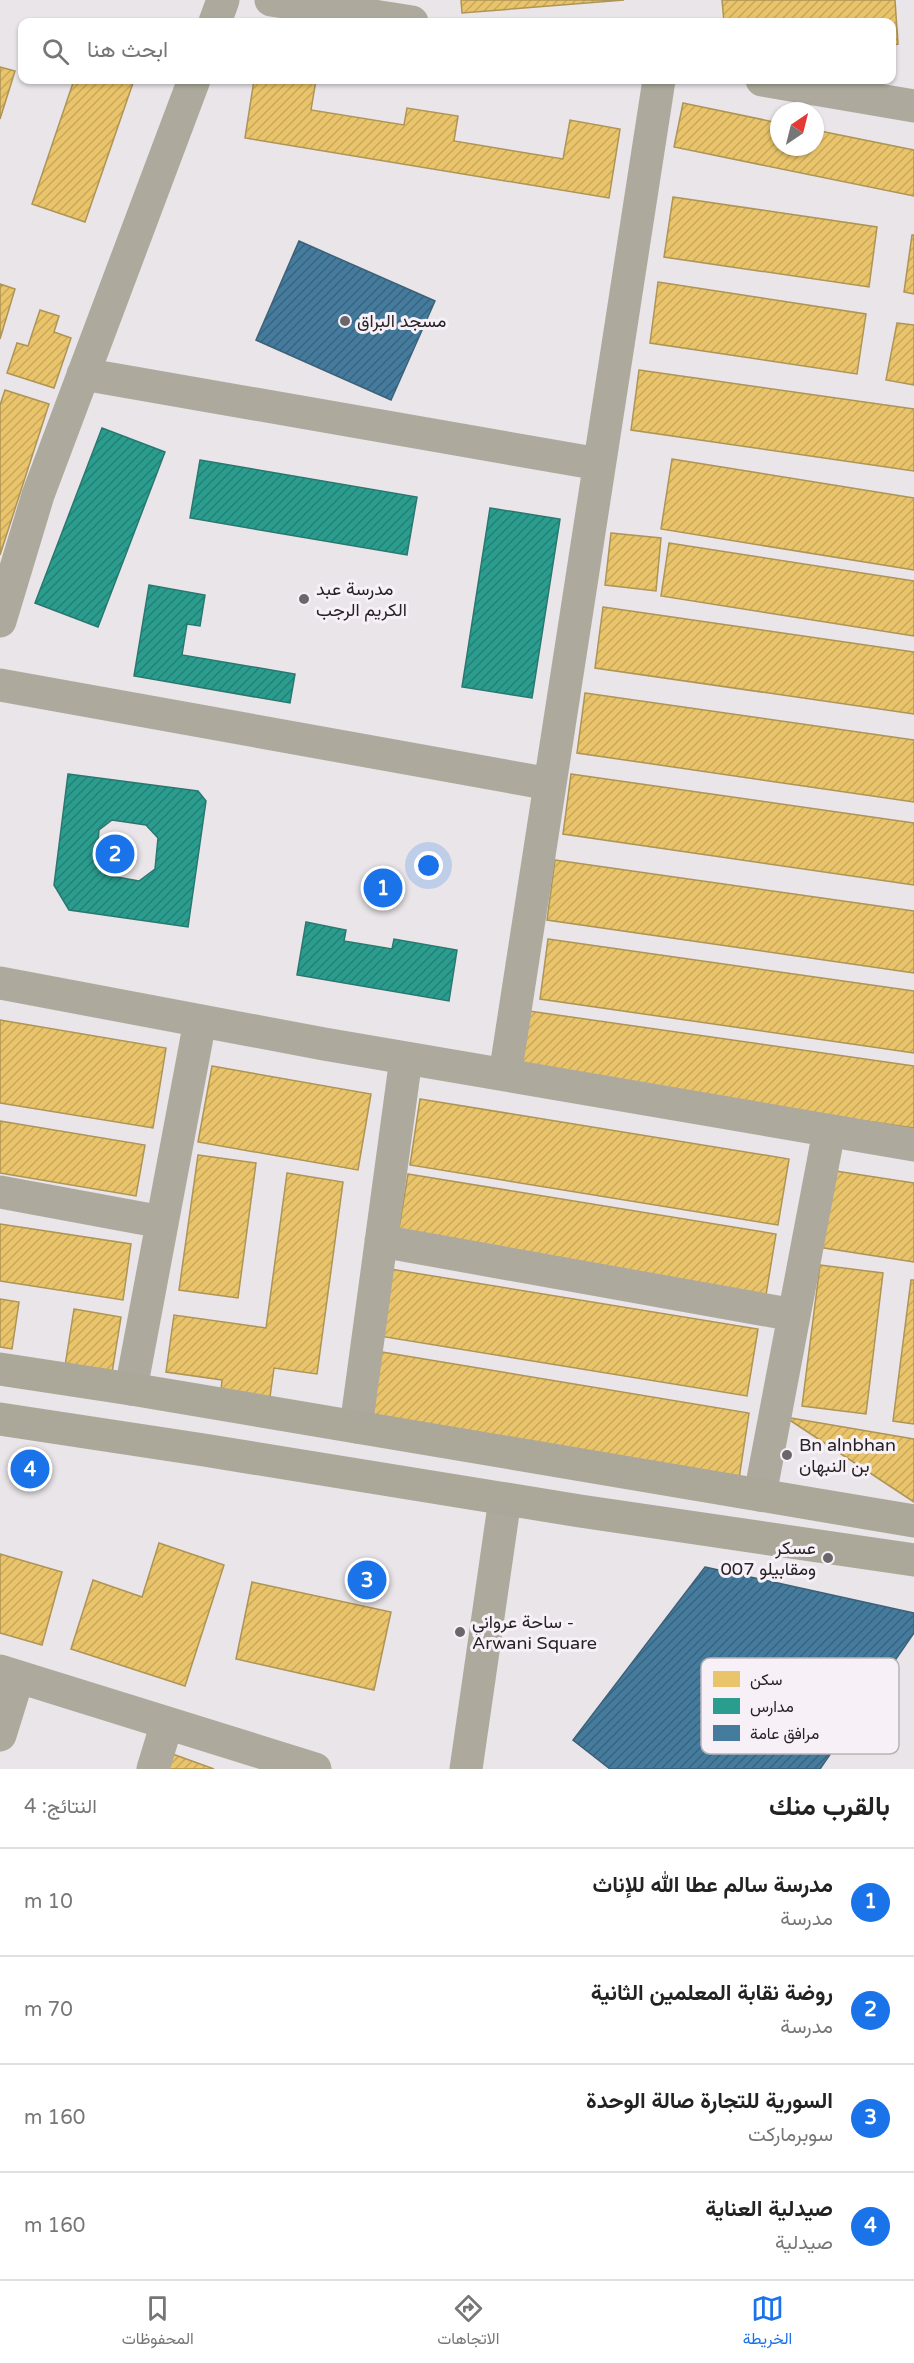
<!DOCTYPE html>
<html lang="ar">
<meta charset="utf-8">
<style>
body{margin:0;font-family:"Varela Round",Vazirmatn,sans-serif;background:#f2f2f2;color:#222;direction:rtl}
.compass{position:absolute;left:770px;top:102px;width:54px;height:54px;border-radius:50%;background:#fff;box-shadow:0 2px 4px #0004;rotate:35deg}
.you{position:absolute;left:429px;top:866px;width:21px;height:21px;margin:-15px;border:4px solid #fff;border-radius:50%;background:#1a73e8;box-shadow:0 0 0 9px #1a73e833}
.badge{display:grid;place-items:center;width:39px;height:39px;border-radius:50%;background:#1a73e8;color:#fff;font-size:20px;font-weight:700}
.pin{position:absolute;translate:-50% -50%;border:3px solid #fff;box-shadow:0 2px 6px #0006}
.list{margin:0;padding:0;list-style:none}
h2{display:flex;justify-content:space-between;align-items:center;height:78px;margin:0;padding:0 24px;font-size:26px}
h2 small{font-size:20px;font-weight:400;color:#767676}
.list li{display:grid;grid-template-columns:39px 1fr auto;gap:18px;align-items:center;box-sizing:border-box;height:108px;padding:0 24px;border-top:2px solid #e0e0e0}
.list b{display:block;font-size:22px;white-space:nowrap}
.list p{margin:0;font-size:20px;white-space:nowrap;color:#767676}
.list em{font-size:20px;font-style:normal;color:#767676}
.icon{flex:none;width:33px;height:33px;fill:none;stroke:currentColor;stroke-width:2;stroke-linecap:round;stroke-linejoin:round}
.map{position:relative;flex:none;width:914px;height:1769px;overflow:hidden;direction:ltr}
.search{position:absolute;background:#fff;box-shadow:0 2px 4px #0004;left:18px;right:18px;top:18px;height:66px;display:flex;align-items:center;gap:15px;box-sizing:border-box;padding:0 21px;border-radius:12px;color:#767676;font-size:22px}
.sheet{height:510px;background:#fff}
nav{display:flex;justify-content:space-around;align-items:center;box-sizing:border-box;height:84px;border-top:2px solid #e0e0e0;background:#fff;font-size:16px;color:#767676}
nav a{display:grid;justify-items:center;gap:3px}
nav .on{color:#1a73e8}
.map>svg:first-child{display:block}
.homes{fill:url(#homes-hatch);stroke:#ae9455;stroke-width:1.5}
.schools{fill:url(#schools-hatch);stroke:#29786f;stroke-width:1.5;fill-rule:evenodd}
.public{fill:url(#public-hatch);stroke:#3c6179;stroke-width:1.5}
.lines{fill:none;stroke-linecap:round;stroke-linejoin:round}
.street{stroke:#adaa9d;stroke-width:33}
.secondary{stroke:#aba89a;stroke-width:33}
.poi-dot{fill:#6a676a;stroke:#f8f0f7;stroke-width:2}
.labels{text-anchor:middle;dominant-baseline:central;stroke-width:6;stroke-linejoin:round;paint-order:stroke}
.poi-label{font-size:18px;fill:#262325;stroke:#f8f0f7;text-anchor:start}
.key{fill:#f8f0f7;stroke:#b9b2b8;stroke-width:1.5}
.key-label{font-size:16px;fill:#262325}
</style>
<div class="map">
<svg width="914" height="1769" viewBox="0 0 914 1769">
<defs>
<pattern id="homes-hatch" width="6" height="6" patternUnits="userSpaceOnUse" patternTransform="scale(1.5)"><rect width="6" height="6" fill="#e9c46a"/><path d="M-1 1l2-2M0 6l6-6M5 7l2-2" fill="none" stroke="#c8a85c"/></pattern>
<pattern id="schools-hatch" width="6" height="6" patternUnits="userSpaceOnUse" patternTransform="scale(1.5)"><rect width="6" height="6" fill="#2a9d8f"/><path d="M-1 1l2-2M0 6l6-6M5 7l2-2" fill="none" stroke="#248075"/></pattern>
<pattern id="public-hatch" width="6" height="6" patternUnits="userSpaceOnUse" patternTransform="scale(1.5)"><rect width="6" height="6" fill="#457b9d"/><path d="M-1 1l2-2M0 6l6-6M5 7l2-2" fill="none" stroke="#396480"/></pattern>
</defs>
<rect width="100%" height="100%" fill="#e9e5e9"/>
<!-- homes -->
<path class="homes" d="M461 0H624L462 13Z
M722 0H895L898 44 892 45V22H724Z
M0 67 15 71 0 119Z
M74 80H134L85 222 32 204Z
M254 80H316L311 110 404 125 407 108 458 116 454 141 563 159 570 120 620 129 609 198 245 138Z
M683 103 779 123V147H815V130L914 150V196L674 147Z
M673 197 877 227 869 287 664 257Z
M912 235H914V294L904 292Z
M658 282 866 314 857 374 650 343Z
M0 284 15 289 0 339Z
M40 310 59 316 54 332 71 338 54 388 7 373 17 343 28 346Z
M897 323 914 325V385L886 380Z
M639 370 914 409V471L631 430Z
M5 390 49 404 0 555V405Z
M672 459 914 498V570L661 529Z
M611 533 661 538 656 591 605 585Z
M669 543 914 581V636L661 596Z
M603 607 914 652V714L595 668Z
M585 693 914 740V802L577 753Z
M571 774 914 823V885L563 834Z
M555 860 914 911V973L547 920Z
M548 939 914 991V1053L540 999Z
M529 1011 914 1066V1128L521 1071Z
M0 1020 166 1048 153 1128 0 1103Z
M212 1066 371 1094 358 1170 198 1142Z
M420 1099 789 1159 778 1225 410 1165Z
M0 1121 145 1145 136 1196 0 1173Z
M198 1155 256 1163 238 1298 179 1290Z
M829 1170 914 1183V1262L818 1247Z
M287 1173 343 1182 317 1374 274 1368 270 1397 221 1390 222 1380 166 1372 174 1315 266 1328Z
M408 1174 776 1234 765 1301 397 1241Z
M0 1224 131 1244 123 1300 0 1281Z
M820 1265 883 1273 866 1414 802 1406Z
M390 1269 758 1329 747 1396 379 1336Z
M911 1280H914V1424L893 1421Z
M0 1299 19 1302 12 1349 0 1347Z
M74 1309 121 1317 112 1373 65 1366Z
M382 1352 749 1413 739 1479 371 1419Z
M785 1417 914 1439V1502Z
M159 1543 224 1565 185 1686 71 1649 93 1580 142 1597Z
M0 1554 62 1572 42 1645 0 1633Z
M252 1582 391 1612 374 1690 236 1659Z
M167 1752 214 1769H162Z"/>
<!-- schools -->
<path class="schools" d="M102 428 165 452 98 627 35 603Z
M200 460 417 497 407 555 190 518Z
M490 508 560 519 532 698 462 687Z
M149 585 205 595 200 626 187 624 182 655 295 674 290 703 134 676Z
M68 774 198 791 206 801 188 927 69 910 54 885ZM112 820 146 825 158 838 155 869 139 881 106 875 96 862 99 830Z
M306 922 346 930 344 941 392 949 394 939 457 950 449 1001 297 975Z"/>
<!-- public -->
<path class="public" d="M299 241 435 301 391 400 256 340Z
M705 1567 914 1613V1633L820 1769H610L573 1740Z"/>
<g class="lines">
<!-- street -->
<path class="street" d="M271 0 412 22
M215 22 223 0
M762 80 914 106
M83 374 599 464
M0 621 38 495 194 80
M0 685 550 784
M0 983 324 1044 914 1145
M505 1075 659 80
M0 1192 162 1222
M381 1241 794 1315
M131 1389 200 1021
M356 1427 406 1058
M760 1495 829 1131
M0 1671 315 1769
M0 1735 18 1677
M153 1769 167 1723
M466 1769 505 1499"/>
<!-- secondary -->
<path class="secondary" d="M0 1369 131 1389 914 1521
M0 1419 204 1450 580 1511 914 1560"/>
</g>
<!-- markers -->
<g class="poi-dot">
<circle cx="345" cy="321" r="6"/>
<circle cx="304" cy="599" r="6"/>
<circle cx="787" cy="1455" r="6"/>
<circle cx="828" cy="1558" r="6"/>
<circle cx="460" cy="1632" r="6"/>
</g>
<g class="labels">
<!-- poi labels -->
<g class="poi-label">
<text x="357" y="321">مسجد البراق</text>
<text x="316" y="589">مدرسة عبد<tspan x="316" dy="21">الكريم الرجب</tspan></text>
<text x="799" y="1445">Bn alnbhan<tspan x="799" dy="21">بن النبهان</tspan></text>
<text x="816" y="1548" text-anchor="end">عسكر<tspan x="816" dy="21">ومقابيلو 007</tspan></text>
<text x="472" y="1622">ساحة عرواني -<tspan x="472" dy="21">Arwani Square</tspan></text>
</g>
</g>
<!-- legend -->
<rect x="701" y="1658" width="198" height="96" rx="9" class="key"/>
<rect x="713" y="1671" width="27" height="16" fill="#e9c46a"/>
<rect x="713" y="1698" width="27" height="16" fill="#2a9d8f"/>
<rect x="713" y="1725" width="27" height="16" fill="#457b9d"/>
<g class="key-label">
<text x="750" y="1685">سكن</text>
<text x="750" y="1712">مدارس</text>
<text x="750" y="1739">مرافق عامة</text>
</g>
</svg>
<svg class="compass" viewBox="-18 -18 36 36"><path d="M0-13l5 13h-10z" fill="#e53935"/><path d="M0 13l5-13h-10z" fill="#767676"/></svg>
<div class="you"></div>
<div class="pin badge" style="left:383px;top:888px">1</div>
<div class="pin badge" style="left:115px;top:854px">2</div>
<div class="pin badge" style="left:367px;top:1580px">3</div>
<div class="pin badge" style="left:30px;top:1469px">4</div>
<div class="search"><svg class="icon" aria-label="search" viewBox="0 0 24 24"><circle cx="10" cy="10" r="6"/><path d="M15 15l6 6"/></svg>ابحث هنا</div>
</div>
<section class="sheet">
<h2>بالقرب منك<small>النتائج: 4</small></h2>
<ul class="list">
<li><span class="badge">1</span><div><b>مدرسة سالم عطا الله للإناث</b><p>مدرسة</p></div><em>10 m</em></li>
<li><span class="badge">2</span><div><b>روضة نقابة المعلمين الثانية</b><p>مدرسة</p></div><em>70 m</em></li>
<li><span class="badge">3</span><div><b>السورية للتجارة صالة الوحدة</b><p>سوبرماركت</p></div><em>160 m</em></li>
<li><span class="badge">4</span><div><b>صيدلية العناية</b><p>صيدلية</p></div><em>160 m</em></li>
</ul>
</section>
<nav>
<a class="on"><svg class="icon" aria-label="map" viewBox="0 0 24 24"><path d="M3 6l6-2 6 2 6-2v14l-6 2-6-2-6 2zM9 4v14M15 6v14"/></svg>الخريطة</a>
<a><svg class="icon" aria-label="directions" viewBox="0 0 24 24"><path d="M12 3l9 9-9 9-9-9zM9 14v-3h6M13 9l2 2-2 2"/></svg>الاتجاهات</a>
<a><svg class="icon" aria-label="saved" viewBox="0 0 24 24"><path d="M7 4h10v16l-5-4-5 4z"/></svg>المحفوظات</a>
</nav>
